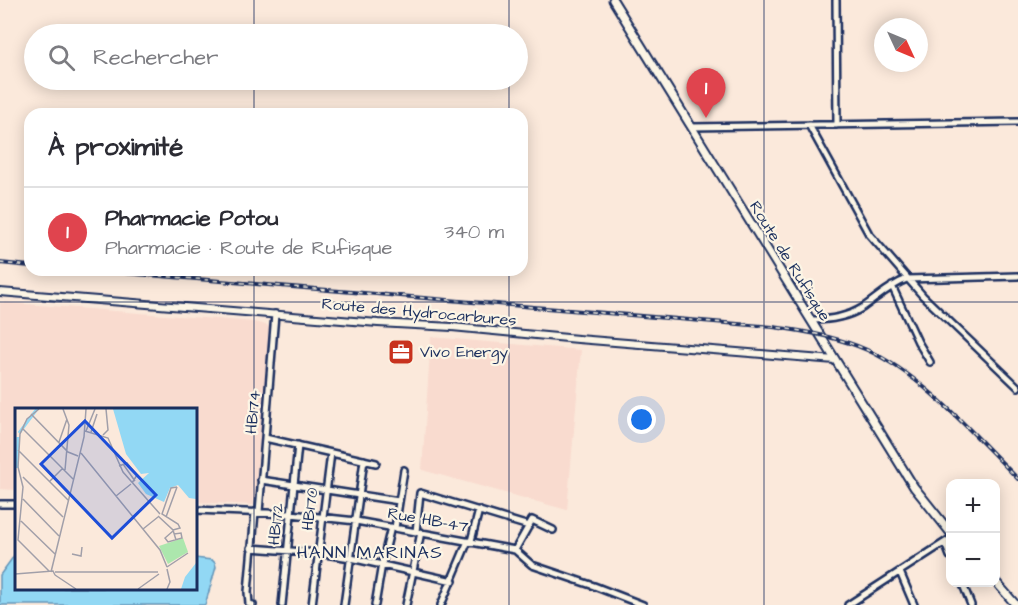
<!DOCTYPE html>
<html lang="fr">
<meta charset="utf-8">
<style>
body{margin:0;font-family:"Architects Daughter",sans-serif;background:#f7f7f7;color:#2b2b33}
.controls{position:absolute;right:18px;bottom:18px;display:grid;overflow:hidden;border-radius:12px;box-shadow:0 3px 15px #0003}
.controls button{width:54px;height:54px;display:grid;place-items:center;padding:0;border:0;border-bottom:2px solid #e1e1e2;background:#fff;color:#2b2b33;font:30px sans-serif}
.compass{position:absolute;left:874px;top:18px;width:54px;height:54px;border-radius:50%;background:#fff;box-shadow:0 3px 15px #0003;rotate:134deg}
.you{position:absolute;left:642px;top:420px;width:21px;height:21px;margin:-15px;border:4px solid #fff;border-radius:50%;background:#1a73e8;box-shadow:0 0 0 9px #1a73e833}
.badge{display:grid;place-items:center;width:39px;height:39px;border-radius:50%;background:#c8321e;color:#fff;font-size:20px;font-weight:700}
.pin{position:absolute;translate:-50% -50px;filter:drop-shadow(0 2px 3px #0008)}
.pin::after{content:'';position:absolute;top:32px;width:21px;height:18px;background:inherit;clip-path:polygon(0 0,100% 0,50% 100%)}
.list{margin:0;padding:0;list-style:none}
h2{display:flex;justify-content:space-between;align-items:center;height:78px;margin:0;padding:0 24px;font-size:26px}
h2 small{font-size:20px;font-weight:400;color:#7c7c81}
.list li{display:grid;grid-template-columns:39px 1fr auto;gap:18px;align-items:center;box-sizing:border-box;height:90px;padding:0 24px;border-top:2px solid #e1e1e2}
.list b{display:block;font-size:22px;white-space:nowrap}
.list p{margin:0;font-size:20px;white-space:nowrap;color:#7c7c81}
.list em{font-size:20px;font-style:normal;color:#7c7c81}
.icon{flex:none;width:33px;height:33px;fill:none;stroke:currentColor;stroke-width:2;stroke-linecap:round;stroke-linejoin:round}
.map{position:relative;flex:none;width:1018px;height:605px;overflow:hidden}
.search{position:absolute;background:#fff;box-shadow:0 3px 15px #0003;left:24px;top:24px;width:504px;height:66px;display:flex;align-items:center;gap:15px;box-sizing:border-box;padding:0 21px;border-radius:33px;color:#7c7c81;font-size:22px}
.panel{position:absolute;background:#fff;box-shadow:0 3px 15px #0003;left:24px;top:108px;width:504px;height:168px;border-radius:18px}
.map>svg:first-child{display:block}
.built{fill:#f9dbcf}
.water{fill:#92d8f4;stroke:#6294b8;stroke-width:1.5}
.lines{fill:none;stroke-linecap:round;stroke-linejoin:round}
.minor-casing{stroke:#1b2f5e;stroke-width:10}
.tertiary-casing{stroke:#1b2f5e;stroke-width:10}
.secondary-casing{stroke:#1b2f5e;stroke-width:11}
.minor{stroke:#fcf5e5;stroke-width:5}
.tertiary{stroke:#fcf5e5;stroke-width:6}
.secondary{stroke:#fcf5e5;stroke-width:7}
.rail-casing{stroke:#1b2f5e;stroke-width:4}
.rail{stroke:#fcf5e5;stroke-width:1.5;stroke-dasharray:4.5;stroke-linecap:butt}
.grid{fill:none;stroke:#1b2f5e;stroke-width:1.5;stroke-opacity:0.55}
.labels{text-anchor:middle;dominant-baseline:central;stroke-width:4.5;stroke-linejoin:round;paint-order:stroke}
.street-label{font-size:16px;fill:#1b2f5e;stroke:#fcf5e5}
.poi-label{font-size:16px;fill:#1b2f5e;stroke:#fcf5e5;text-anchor:start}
.neighbourhood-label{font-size:18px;letter-spacing:1.5px;fill:#1b2f5e;stroke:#fcf5e5}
.inset-river{fill:none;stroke:#92d8f4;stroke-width:3}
.inset-road{fill:none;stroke:#a19fa9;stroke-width:1.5}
.view{fill:#1d4ed8;fill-opacity:0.15;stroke:#1d4ed8;stroke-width:3}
.inset-edge{fill:none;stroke:#1b2f5e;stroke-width:3}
</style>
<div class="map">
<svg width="1018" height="605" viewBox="0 0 1018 605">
<rect width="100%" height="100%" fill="#fbe9db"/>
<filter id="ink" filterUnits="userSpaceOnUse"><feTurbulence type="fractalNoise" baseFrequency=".0167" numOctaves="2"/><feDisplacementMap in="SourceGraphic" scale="12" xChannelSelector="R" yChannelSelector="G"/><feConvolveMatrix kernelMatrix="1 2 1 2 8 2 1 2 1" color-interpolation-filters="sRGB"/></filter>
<g filter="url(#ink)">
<!-- built -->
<path class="built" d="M0 302 254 322 270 326 254 505 195 502V410H16V490L0 489Z
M431 337 581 350 567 510 422 470Z"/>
<!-- water -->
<path class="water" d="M16 553V588H195V558L212 560 215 563 216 567 205 605H0V575Z"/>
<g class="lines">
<!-- minor casing -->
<g class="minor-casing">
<path id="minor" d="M836 0 837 125
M809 125 869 234 923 296 1018 387
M692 127 1018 122
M892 286 918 342 930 362
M811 320C829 320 846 318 862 308 877 298 890 285 907 279L1018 276
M265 438 376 463
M261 480 399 501
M0 504H16
M195 510 291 514 356 521 515 550 532 565 594 586 643 605
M259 512 275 314
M395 528 404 470
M416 532 420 493 529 526
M471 541 479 510
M945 543 950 556
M251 548 318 553 351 558 453 581
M515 550 532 520 553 530
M900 572 914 605
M962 582 971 605
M253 605 249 604 248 592 255 512
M282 605 298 445
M312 605 331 453
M344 605 364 460
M375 605 382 564 391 527
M406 605 421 532
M441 605 468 541
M848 605 950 539"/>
</g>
<!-- tertiary casing -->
<g class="tertiary-casing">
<path id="tertiary" d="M0 292 378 323 452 327 578 339 835 360"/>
</g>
<!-- secondary casing -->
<g class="secondary-casing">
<path id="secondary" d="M613 0 914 487 950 532
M996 582 1016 605"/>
</g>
<!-- minor -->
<use href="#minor" class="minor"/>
<!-- tertiary -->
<use href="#tertiary" class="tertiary"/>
<!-- secondary -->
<use href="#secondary" class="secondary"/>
<!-- rail casing -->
<g class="rail-casing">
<path id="rail" d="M0 263 30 266
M88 270 773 327C805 331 838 337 867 350 924 376 974 435 1018 479"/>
</g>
<!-- rail -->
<use href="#rail" class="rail"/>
</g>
</g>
<!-- grid -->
<path class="grid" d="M254 0V34M509 0V34M764 0V605M254 80V114M509 80V114M254 270V605M509 270V605M0 302H1018"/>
<!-- icons -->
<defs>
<g id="office-square" transform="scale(1.35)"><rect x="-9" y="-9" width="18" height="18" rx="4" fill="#c8321e" stroke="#fcf5e5"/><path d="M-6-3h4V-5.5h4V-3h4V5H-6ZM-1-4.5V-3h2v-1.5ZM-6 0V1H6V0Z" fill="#fff"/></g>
</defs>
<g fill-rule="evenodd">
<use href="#office-square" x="401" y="352"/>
</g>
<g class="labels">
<!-- street labels -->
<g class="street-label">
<text transform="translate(790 261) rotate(58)">Route de Rufisque</text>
<text transform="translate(419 312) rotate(5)">Route des Hydrocarbures</text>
<text transform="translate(253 412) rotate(-85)">HB174</text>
<text transform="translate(310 509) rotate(-83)">HB170</text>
<text transform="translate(428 520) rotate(10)">Rue HB-47</text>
<text transform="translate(276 524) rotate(-84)">HB172</text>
</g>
<!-- poi labels -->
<g class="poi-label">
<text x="420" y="352">Vivo Energy</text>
</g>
<!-- neighbourhood labels -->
<g class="neighbourhood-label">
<text x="370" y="552">HANN MARINAS</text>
</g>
</g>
<!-- overview -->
<g transform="translate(15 408)">
<rect width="182" height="182" fill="#fbe9db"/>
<path d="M168 130 173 144 153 156 144 138Z" fill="#ace7ad"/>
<path d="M98 1H181V91L174 90 163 77 155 80 149 94 131 86 123 75 134 65 126 66 111 46ZM181 155V181H166L170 169Z" fill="#92d8f4"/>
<path class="inset-river" d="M4 25 22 1M2 60 3 29"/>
<path class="inset-road" d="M24 1 12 11 5 26 3 59 8 79 3 132 34 163M48 1 54 17 50 62M16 6 53 44 63 48M7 20 58 71M70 23 93 30 108 64 145 106M71 23 80 1M76 24 82 6M88 27 93 22 91 1M44 34 52 11M3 42 53 92M66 45 145 142 152 159M108 56 120 73M104 58 112 55 122 67 117 75M8 69 48 109M35 73 48 60M101 88 116 76M8 91 44 128M143 108 158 122 161 132M151 109 162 79M6 113 40 146M128 121 143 109M158 122 165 120 163 116 147 106 156 80 162 79M158 123 150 130 153 134 167 130 166 125 159 126M57 146 66 148 67 139M152 159 173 145M36 164 69 29 71 1M40 164H143M0 166 38 163 40 167M40 167 61 181M123 181 144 166M152 181 155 174 152 161"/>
<path class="view" d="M70 13 141 87 97 130 26 56Z"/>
<rect width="182" height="182" class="inset-edge"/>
</g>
</svg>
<div class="controls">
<button>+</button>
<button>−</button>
</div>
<svg class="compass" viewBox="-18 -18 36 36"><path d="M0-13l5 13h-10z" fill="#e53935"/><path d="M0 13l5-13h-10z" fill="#7c7c81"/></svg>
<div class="you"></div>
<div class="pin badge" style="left:706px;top:118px;background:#e0444e">1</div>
<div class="search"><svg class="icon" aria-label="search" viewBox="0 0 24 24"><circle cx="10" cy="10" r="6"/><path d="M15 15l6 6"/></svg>Rechercher</div>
<section class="panel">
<h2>À proximité<small></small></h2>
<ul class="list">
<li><span class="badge" style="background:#e0444e">1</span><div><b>Pharmacie Potou</b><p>Pharmacie · Route de Rufisque</p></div><em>340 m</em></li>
</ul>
</section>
</div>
